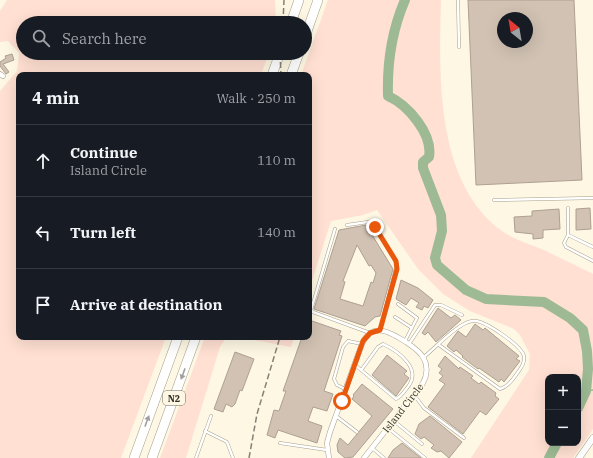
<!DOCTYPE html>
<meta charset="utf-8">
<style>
body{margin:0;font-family:"IBM Plex Serif",serif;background:#242831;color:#f1f3f6}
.controls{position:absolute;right:12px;bottom:12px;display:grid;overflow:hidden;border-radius:8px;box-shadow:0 4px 16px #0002}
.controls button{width:36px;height:36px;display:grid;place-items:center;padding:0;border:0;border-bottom:1px solid #363941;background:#171b24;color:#f1f3f6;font:20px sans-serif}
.compass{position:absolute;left:497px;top:12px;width:36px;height:36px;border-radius:50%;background:#171b24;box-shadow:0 4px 16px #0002;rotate:329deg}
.stop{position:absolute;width:12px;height:12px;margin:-9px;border:3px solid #ea580c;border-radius:50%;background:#fff}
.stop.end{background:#ea580c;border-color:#fff;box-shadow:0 1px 4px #0008}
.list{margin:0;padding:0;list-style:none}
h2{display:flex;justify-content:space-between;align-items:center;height:52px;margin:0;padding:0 16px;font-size:17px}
h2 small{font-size:13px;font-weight:400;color:#9ea1a6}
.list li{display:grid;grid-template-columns:26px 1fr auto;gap:12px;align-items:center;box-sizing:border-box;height:72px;padding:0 16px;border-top:1px solid #363941}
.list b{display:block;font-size:15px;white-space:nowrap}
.list p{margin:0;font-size:13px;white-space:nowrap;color:#9ea1a6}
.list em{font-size:13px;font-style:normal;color:#9ea1a6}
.icon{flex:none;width:22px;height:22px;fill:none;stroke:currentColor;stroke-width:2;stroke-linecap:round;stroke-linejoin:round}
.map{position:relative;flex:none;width:593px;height:458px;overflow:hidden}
.search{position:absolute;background:#171b24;box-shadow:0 4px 16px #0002;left:16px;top:16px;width:296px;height:44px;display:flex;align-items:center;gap:10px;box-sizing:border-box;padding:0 14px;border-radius:22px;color:#9ea1a6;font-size:15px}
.panel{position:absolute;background:#171b24;box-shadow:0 4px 16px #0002;left:16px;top:72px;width:296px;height:268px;border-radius:8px}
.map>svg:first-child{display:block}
.green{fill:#ffe0d2;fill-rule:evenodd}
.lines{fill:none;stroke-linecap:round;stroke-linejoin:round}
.stream{stroke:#9dba94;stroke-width:1.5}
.river{stroke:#9dba94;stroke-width:10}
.building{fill:#d1c2b3;stroke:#aea092;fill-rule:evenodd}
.service-casing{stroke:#a6a08e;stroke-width:3.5}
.minor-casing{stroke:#a6a08e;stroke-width:5.5}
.tertiary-casing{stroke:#a6a08e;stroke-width:7}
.motorway-casing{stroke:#a6a08e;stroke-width:10}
.service{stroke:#fff;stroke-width:2.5}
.minor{stroke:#fff;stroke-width:4.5}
.tertiary{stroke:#fff;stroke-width:6}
.motorway{stroke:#fff;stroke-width:9}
.rail{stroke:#858174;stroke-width:1.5;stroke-dasharray:6 3;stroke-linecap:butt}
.oneway{fill:#a1a09c}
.route{stroke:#ea580c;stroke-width:5}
.labels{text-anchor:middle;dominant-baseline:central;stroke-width:3;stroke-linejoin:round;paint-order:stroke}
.shield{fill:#fdf7e3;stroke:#6c695d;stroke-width:1}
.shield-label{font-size:9px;font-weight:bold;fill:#2e2c24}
.street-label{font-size:10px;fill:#2e2c24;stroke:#fdf7e3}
</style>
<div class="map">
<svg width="593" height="458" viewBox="0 0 593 458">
<rect width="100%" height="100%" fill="#fdf7e3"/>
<!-- green -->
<path class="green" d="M7 0H275L276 23H23V53H269L261 75H19V337H166L121 458H0V91L17 71 19 53 8 41 0 42V11Z
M328 0H441C439 75 435 182 502 231 514 240 530 244 544 250 560 258 577 266 593 274V429L573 458H471L529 370 530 354 520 335 514 329 470 311 443 294 418 269 377 210 363 215 331 221 309 290V75H301ZM548 377H578V443H548Z
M205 337H227L220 347 186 458H160Z
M239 337H294L291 347Z"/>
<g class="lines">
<!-- stream -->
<path class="stream" d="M586 391 593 390"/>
<!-- river -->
<path class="river" d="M405 0C392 30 387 63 388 96 408 105 433 134 429 157L423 162V168L441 215 442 231 435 258 437 265 466 290 486 299 544 302 570 318 583 330 587 351 588 369 586 391 578 408
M549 458 557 443"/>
</g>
<!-- building -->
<path class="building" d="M468 0H574L582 180 476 185ZM503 18H527V42H503Z
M12 54 14 60 3 64 9 72 6 74 0 66V62L6 58 5 56Z
M590 208 591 229 576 230V209Z
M559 209 560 229 543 230V238L533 239V234L515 232 514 217 532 216V211Z
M366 225 393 269 380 316 375 317 365 326 314 309 339 230ZM357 245 369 266 371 265 376 273 373 283 371 282 363 306 340 299 345 282 343 281Z
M401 280 418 288 433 300 428 308 424 306 422 310 416 307 419 303 411 298 406 305 396 299Z
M438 308 451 318 455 315 461 320 436 342 428 332 425 335 422 333Z
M309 320 341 331 339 335 342 336 324 391 333 394 327 411 313 407 308 421 322 426 317 443 278 430 275 438 267 435 274 410 279 411 286 391H283L302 337H309Z
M475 324 483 330 485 328 519 356 516 359 520 361 504 382 501 379 499 382 479 368 478 369 462 357 463 356 456 350 454 352 447 346 458 331 466 337Z
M235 352 254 359 242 391 240 390 235 404 232 407 226 404 223 412 214 409Z
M387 355 407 371 404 374 409 378 396 396 372 375Z
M445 356 459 369 460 367 473 376 471 378 479 384 481 382 496 393 495 396 499 399 486 415 480 411 463 434 428 407 445 384 439 380 443 376 439 373 442 369 438 366Z
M362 384 393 409 353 457 345 458 338 452 337 445 339 440 340 438 348 445 372 416 352 399 354 396 353 395Z
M430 416 462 442 449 458 441 451 437 452 431 448 434 445 424 437 421 439 415 434 419 424Z
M402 443 421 458H388L393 450Z"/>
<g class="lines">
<!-- service casing -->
<g class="service-casing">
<path id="service" d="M458 0 459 47
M494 200 593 198
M568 208V235
M347 225 368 222 373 224 397 264 380 330
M335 229 311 310 313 312 370 333
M593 247 568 235 564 243 566 247 593 261
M398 304 417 318 405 341
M395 317 412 328
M409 344 435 305H441L462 315
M424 357C435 348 458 323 472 321 483 319 521 345 524 356 525 364 520 369 516 375 512 381 507 387 500 389L439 345
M355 365 396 399C401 397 404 392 407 388 423 370 400 352 383 344L378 347 362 369
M345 389 337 385 334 379 343 347 348 341 362 344
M414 395 424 408 464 438
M336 416 357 432
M394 421 422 444
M388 428 425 458
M205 431 227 442 233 458
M280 443 327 450
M372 448 384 458
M196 458 211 416"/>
</g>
<!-- minor casing -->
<g class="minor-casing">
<path id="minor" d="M0 74 3 76
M329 458 327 443 330 432 362 344C372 321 390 332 406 342 412 346 421 352 424 359 428 366 427 376 423 383L364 458"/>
</g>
<!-- tertiary casing -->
<g class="tertiary-casing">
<path id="tertiary" d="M579 458 593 438"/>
</g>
<!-- motorway casing -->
<g class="motorway-casing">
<path id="motorway" d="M291 23 299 0
M305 37 318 0
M272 75 280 53
M291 75 299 53
M134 458 178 337
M152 458 196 337"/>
</g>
<!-- service -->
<use href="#service" class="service"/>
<!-- minor -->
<use href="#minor" class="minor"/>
<!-- tertiary -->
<use href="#tertiary" class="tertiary"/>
<!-- motorway -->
<use href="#motorway" class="motorway"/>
<!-- rail -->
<path class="rail" d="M283 23 284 0
M280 53 281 75
M249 458 257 414 280 337"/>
</g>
<!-- one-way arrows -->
<defs><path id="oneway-solid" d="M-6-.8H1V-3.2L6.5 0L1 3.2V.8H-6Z"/></defs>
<g class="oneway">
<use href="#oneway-solid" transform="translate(183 374) rotate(110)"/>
<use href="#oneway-solid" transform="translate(147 421) rotate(-70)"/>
</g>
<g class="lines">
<!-- route -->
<path class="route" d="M342 401 363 341 370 333 380 330 397 269 396 261 375 227"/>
</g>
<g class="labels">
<!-- shield labels -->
<rect class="shield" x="163" y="391" width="22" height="14" rx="3"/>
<g class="shield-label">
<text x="174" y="398">N2</text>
</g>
<!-- street labels -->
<g class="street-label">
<text transform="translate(403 408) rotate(-52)">Island Circle</text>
</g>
</g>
</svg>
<div class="controls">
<button>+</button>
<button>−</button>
</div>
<svg class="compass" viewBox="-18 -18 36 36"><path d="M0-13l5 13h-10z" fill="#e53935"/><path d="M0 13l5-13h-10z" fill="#9ea1a6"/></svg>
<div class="stop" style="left:342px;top:401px"></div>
<div class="stop end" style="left:375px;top:227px"></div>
<div class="search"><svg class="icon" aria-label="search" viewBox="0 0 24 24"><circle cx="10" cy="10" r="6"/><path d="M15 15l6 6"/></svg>Search here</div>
<section class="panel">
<h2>4 min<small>Walk · 250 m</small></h2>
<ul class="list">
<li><svg class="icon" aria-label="ahead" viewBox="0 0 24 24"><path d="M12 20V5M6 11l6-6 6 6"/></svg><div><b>Continue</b><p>Island Circle</p></div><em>110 m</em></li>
<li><svg class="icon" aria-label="left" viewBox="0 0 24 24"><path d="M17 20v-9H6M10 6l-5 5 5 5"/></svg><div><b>Turn left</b></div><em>140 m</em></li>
<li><svg class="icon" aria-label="arrive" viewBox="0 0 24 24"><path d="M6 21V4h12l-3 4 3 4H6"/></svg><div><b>Arrive at destination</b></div></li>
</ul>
</section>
</div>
